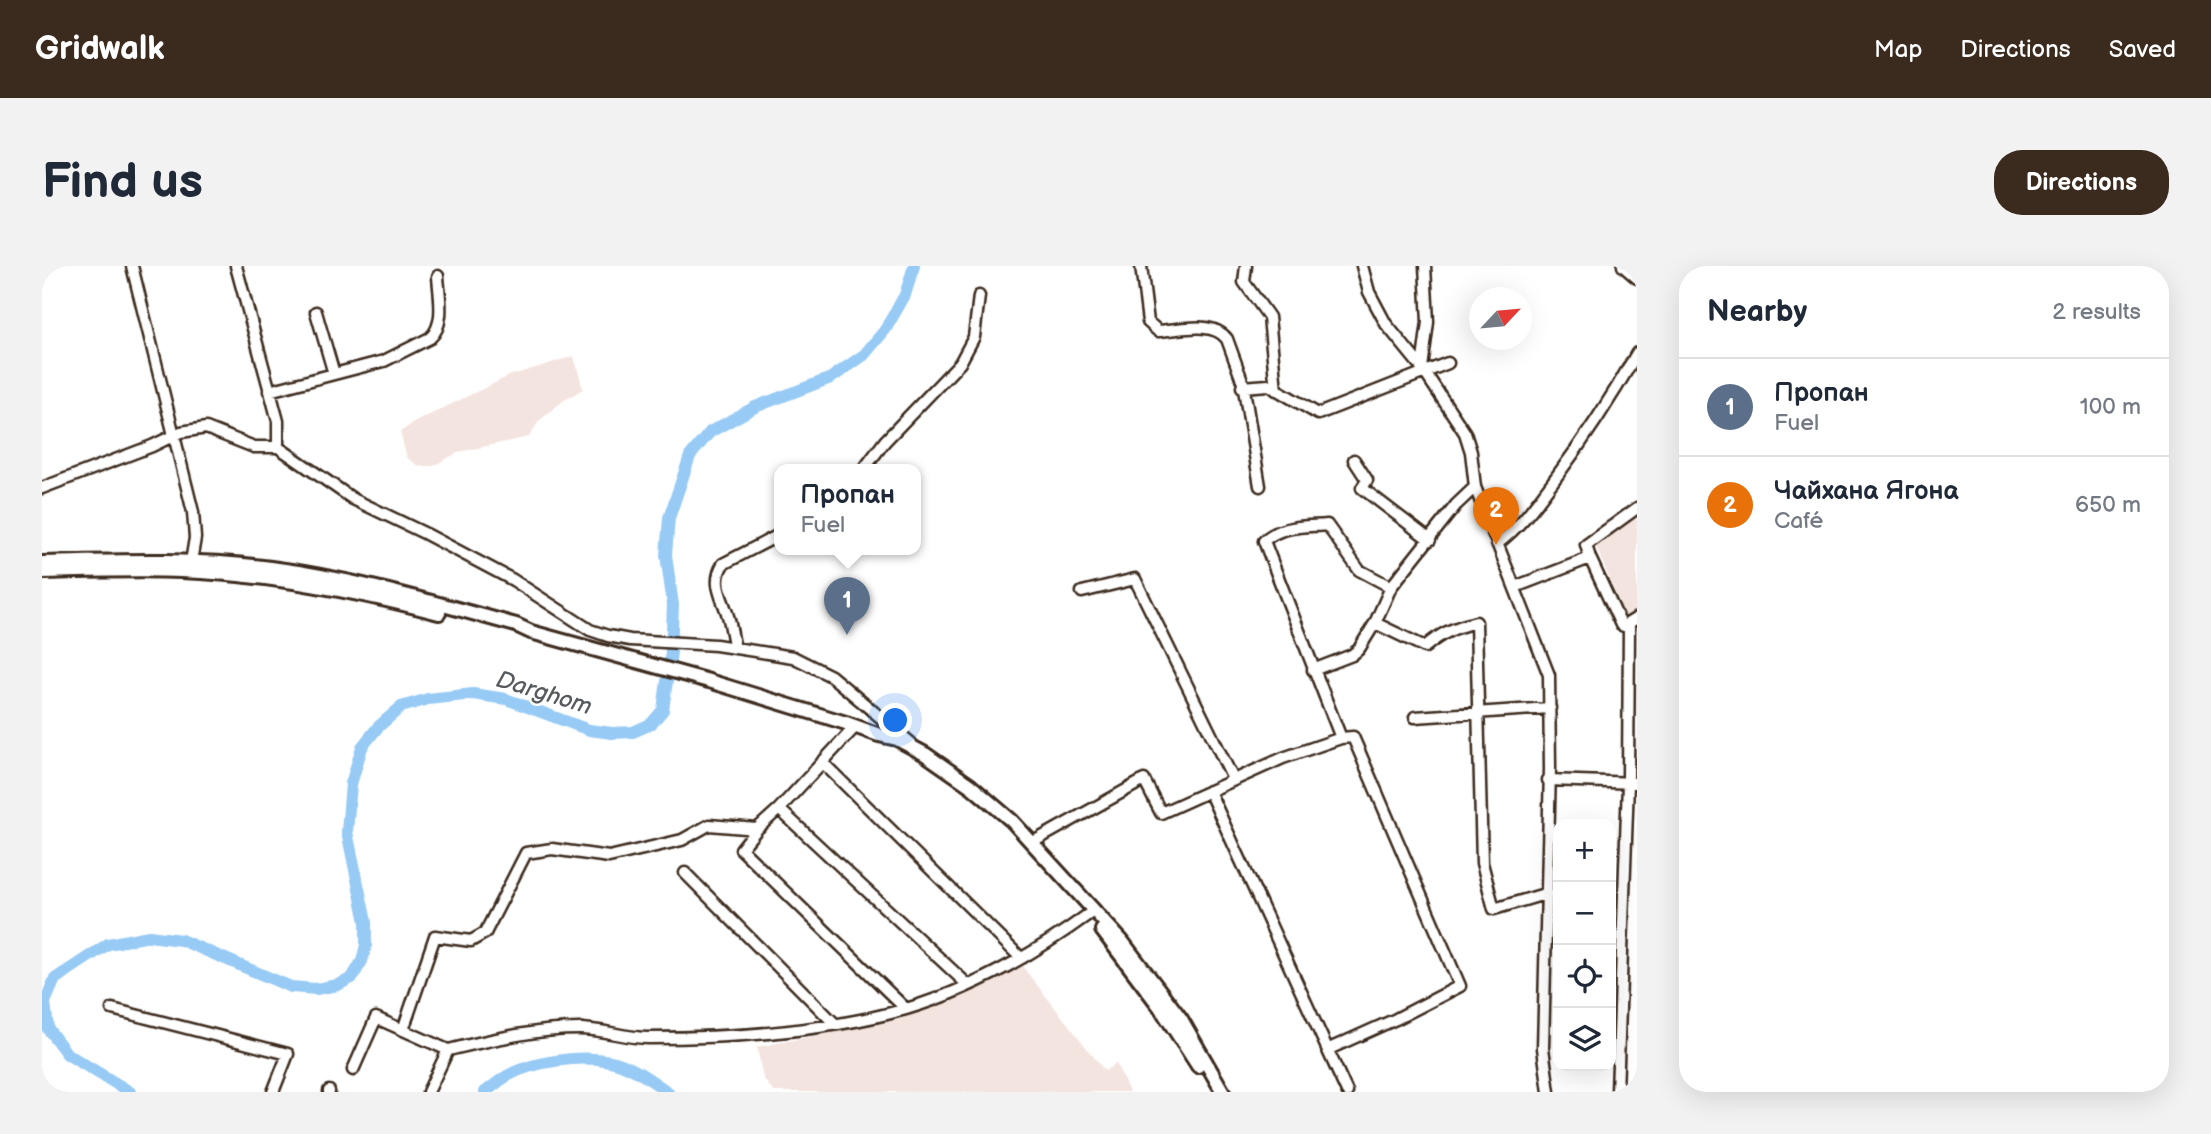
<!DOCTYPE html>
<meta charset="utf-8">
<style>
body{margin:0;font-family:"Balsamiq Sans",sans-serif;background:#f2f2f3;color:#1f2937}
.controls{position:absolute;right:21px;bottom:21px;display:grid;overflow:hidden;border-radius:14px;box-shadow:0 7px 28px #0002}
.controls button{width:63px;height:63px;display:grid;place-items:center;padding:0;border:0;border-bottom:2px solid #e0e1e3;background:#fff;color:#1f2937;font:35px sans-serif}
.compass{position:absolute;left:1427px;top:21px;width:63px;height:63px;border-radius:50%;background:#fff;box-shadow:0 7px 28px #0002;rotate:64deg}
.you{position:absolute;left:854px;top:455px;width:24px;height:24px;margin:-18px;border:5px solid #fff;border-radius:50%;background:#1a73e8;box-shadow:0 0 0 10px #1a73e833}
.badge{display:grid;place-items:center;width:46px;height:46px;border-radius:50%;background:#3b2a1e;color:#fff;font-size:23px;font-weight:700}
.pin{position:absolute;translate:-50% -58px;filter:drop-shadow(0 2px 4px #0008)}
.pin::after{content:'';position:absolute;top:37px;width:24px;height:21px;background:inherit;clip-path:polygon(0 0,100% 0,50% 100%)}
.popup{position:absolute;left:732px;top:198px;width:147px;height:91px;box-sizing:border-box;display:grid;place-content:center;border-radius:14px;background:#fff;filter:drop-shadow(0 2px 5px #0005);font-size:23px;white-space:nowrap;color:#747a83}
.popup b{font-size:26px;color:#1f2937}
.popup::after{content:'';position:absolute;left:50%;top:100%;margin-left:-14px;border:14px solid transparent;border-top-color:#fff}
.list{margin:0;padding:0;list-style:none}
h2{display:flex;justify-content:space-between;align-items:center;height:91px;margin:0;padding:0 28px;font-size:30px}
h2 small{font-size:23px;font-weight:400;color:#747a83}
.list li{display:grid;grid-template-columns:46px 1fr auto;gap:21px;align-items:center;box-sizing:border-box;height:98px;padding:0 28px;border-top:2px solid #e0e1e3}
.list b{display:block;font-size:26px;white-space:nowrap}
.list p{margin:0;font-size:23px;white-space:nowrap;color:#747a83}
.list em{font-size:23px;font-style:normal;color:#747a83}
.icon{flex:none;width:38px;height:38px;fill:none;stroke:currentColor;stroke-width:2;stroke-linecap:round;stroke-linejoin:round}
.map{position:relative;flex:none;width:1595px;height:826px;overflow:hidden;border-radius:28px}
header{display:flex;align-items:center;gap:42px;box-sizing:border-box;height:98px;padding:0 35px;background:#3b2a1e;color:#fff}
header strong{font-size:33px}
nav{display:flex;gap:38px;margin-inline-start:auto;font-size:24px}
.intro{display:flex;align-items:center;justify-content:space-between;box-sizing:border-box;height:168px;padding:0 42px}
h1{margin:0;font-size:49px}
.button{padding:18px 32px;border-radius:28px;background:#3b2a1e;color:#fff;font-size:24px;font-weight:700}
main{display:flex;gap:42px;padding:0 42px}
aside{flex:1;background:#fff;border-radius:28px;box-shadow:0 7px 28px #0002}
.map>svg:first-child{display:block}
.built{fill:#f4e4df}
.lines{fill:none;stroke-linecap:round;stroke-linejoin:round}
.river{stroke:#97caf4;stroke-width:12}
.minor-casing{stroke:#3b2a1e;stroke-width:15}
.major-casing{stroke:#3b2a1e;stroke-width:18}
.minor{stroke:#fff;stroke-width:10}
.major{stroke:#fff;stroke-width:12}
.labels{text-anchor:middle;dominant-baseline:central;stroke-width:5;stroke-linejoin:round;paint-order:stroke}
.water-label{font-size:24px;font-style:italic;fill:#575a5e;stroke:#fff}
</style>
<header>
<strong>Gridwalk</strong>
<nav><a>Map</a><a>Directions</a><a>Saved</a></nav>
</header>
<div class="intro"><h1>Find us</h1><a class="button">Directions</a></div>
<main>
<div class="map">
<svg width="1595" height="826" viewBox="0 0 1595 826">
<rect width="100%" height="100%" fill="#fff"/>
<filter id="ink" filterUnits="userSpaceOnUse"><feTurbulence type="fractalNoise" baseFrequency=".0143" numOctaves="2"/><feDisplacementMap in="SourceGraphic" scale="14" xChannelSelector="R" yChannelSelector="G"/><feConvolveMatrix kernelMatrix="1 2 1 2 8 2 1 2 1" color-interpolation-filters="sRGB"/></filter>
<g filter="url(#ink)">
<!-- built -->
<path class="built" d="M532 90 541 123 521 135 497 155 487 171 417 186 391 200H377L365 192 358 166 373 156 467 110Z
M1595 250V348L1584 352 1552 276Z
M980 700 1063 805 1074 797 1087 826H732L721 812 715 781 859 753Z"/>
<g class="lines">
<!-- river -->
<path class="river" d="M88 826 25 788 6 763 3 736 13 713 66 678 107 670 139 674 249 721 274 723 296 719 310 712 320 695 324 679V656L305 566 309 518 320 481 336 461 359 441 386 433 431 428 464 433 547 464 570 467 591 466 609 458 621 444 629 386 631 339 624 289 627 252 648 190 668 166 713 141 789 112 822 89 843 64 863 29 872 0
M443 826C450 821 458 814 465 810 491 795 539 789 568 795 589 799 608 814 626 826"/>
<!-- minor casing -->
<g class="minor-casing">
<path id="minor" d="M90 0 151 246 153 272 149 296
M194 0 236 155V181
M1099 0 1106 56 1116 65C1137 64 1171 54 1185 73L1201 117 1218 220
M1204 0 1202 16 1227 51 1234 124
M1320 0 1327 26 1344 58 1380 102 1423 167 1429 186 1433 221 1507 409 1508 503 1501 782 1507 826
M1581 0 1595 12
M274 46 292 108
M1380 102 1386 56 1383 0
M1200 121 1227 119 1276 148 1406 97
M227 125 342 95 388 72C404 58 397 29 396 10
M1312 194 1325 214 1320 222 1388 274
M822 203 843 175 918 97 932 71 937 30
M0 222 110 180 139 166 164 162 212 181H236L311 233 384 268 471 314 548 364 566 370 588 374 674 379 751 391 789 410 869 477
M1455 278C1480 259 1494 238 1512 214 1543 173 1570 131 1595 87
M1548 292 1579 359 1582 360 1595 352
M1473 321 1548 292 1544 279 1595 242
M1040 326 1093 313 1191 513
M1333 357 1383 381C1399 367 1414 361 1434 356L1440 597 1452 643 1506 627
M693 382C690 371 689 358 685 347 679 329 670 316 681 298L737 269
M1271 404 1310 389 1317 383 1333 357 1349 321 1414 239 1433 221
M1373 451 1508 442
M1299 472 1222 275C1238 259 1264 261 1285 259L1317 304 1349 321
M780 496 979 692
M1506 514 1595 517
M1167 525 1305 826
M737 543 926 719
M715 563 699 583 864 743
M991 576 1102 514 1119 547 1241 492 1299 472 1311 471 1418 720 1354 753 1287 783
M643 607 793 758
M70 743 246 788 231 826
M361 764 393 670 429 675 443 667 484 587 510 583 567 591 640 574 667 559 715 563 737 543 813 461
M311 804 334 752 406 784
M287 826V825
M386 826 406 784C449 774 493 763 537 763 560 763 583 772 606 772 690 772 783 766 864 743 929 724 992 688 1047 648
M1575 826 1586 517 1587 358"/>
</g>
<!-- major casing -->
<g class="major-casing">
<path id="major" d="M0 297C77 295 153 292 229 302 313 313 393 337 474 359L489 366 667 415 804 457 837 469 855 473 883 488 929 520 970 555 1079 674 1139 753 1181 826
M0 306C46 305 93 303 139 305 227 308 313 325 397 347
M1060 664 1118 741 1156 800"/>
</g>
<!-- minor -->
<use href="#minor" class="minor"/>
<!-- major -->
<use href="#major" class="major"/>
</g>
</g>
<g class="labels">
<!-- water labels -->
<g class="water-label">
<text transform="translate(502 427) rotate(17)">Darghоm</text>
</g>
</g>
</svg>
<div class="controls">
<button>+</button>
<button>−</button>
<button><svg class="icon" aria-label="locate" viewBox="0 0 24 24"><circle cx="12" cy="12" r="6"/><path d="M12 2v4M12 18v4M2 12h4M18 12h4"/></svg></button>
<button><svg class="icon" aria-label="layers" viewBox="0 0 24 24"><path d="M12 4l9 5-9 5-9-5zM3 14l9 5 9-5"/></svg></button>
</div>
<svg class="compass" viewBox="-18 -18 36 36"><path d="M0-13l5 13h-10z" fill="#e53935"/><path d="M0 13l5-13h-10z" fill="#747a83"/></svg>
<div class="you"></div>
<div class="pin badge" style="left:805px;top:369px;background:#5c6f8a">1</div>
<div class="popup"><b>Пропан</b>Fuel</div>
<div class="pin badge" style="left:1454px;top:279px;background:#e8710a">2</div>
</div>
<aside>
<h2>Nearby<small>2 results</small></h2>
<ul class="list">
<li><span class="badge" style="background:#5c6f8a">1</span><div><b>Пропан</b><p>Fuel</p></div><em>100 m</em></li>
<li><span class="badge" style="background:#e8710a">2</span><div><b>Чайхана Ягона</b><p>Café</p></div><em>650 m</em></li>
</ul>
</aside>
</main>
